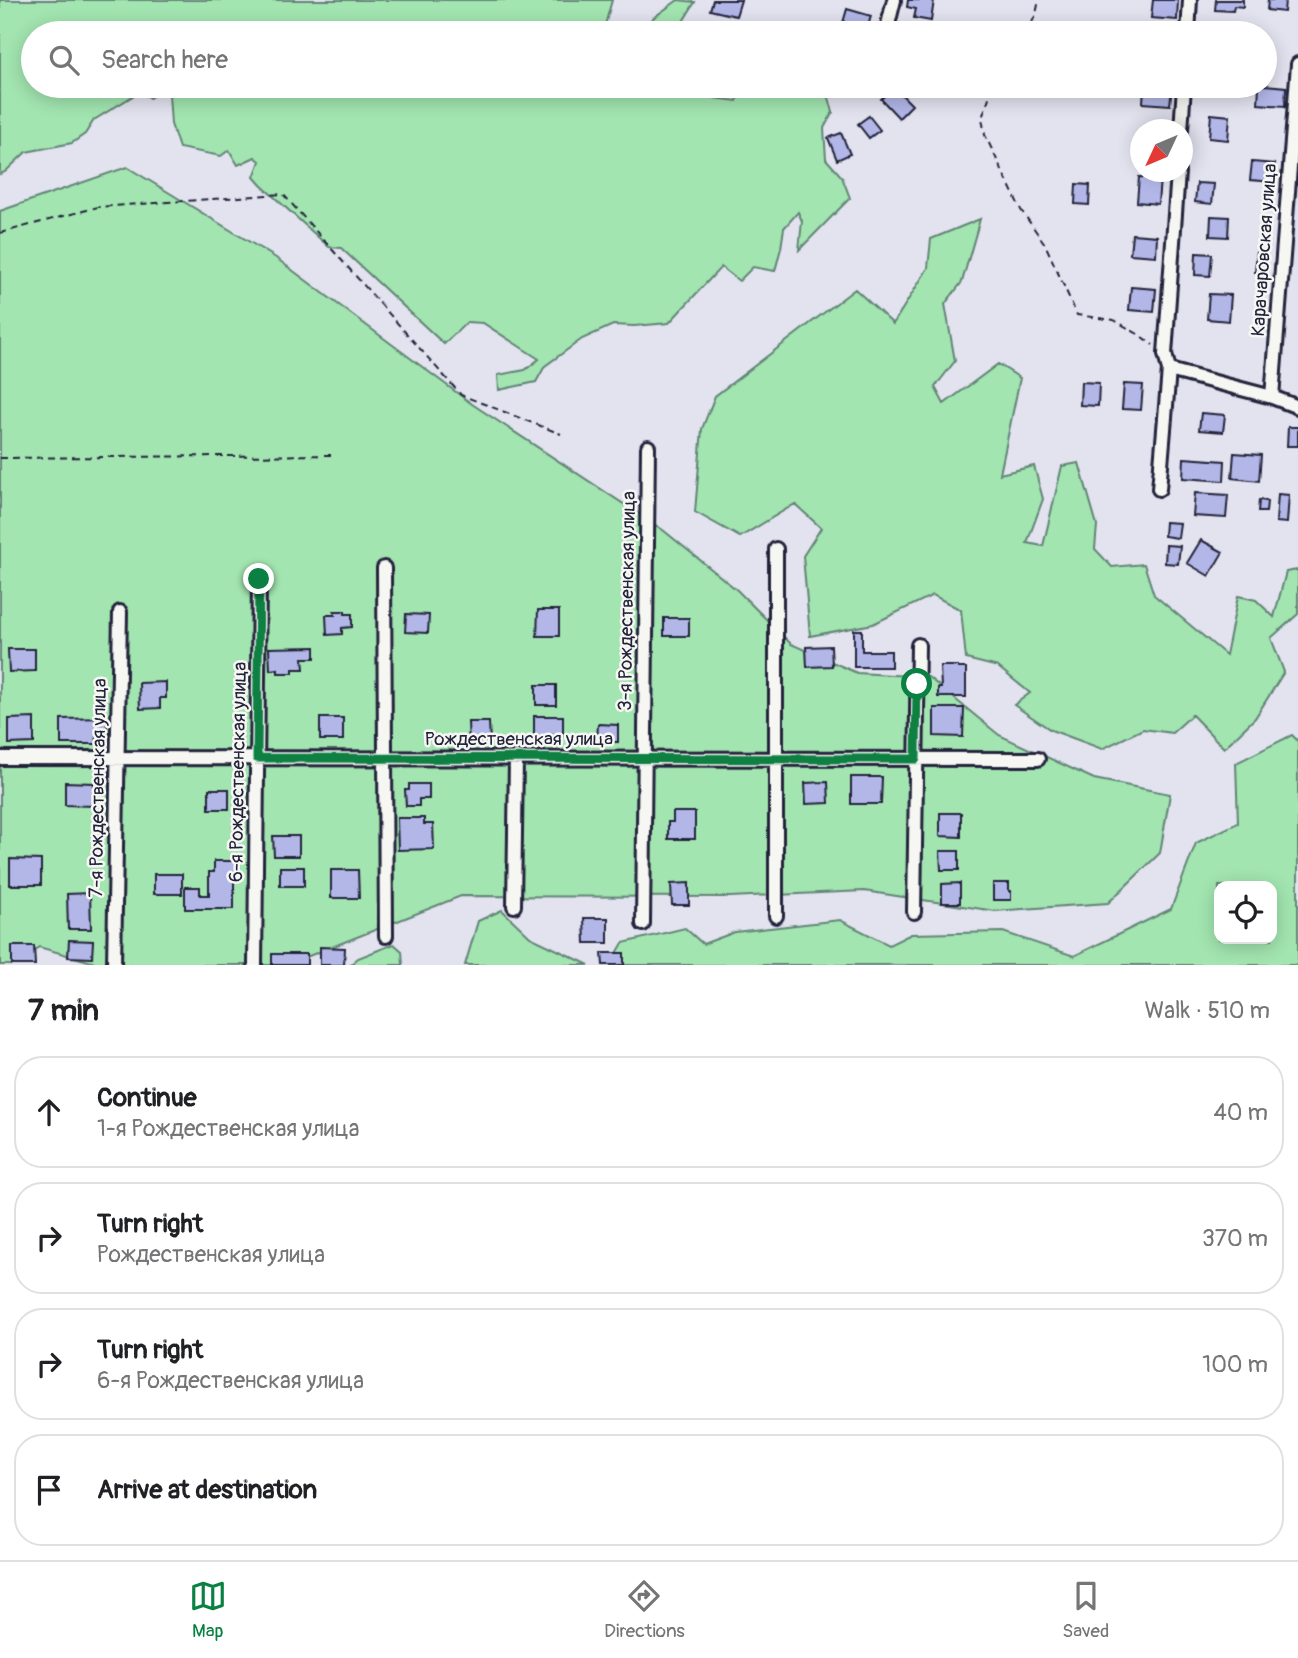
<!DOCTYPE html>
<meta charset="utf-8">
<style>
body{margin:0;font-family:Pangolin,sans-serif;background:#f2f2f2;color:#202124}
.controls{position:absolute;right:21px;bottom:21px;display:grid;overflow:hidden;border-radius:14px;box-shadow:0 4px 18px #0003}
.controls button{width:63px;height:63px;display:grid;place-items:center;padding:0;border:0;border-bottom:2px solid #e0e0e0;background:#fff;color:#202124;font:35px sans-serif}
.compass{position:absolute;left:1130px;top:119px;width:63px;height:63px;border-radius:50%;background:#fff;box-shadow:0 4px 18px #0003;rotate:226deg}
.stop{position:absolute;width:21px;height:21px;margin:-16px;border:5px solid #0b8043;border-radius:50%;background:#fff}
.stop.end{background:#0b8043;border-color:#fff;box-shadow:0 2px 7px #0008}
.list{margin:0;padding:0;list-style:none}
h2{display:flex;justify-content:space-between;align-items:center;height:91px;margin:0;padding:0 28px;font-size:30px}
h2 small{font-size:23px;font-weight:400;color:#757577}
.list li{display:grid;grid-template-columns:46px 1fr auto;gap:21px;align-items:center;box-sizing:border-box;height:112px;margin:0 14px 14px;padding:0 14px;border:2px solid #e0e0e0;border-radius:28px}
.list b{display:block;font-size:26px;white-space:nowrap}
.list p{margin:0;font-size:23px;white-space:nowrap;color:#757577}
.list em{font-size:23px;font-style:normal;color:#757577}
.icon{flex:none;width:38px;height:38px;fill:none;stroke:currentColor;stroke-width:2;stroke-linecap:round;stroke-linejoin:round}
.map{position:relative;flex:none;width:1298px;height:965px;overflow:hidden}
.search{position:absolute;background:#fff;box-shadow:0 4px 18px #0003;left:21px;right:21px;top:21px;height:77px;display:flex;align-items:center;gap:18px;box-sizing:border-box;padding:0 24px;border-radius:38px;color:#757577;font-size:26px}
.sheet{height:595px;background:#fff}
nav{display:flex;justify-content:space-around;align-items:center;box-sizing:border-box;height:98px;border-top:2px solid #e0e0e0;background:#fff;font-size:19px;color:#757577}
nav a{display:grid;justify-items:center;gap:4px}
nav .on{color:#0b8043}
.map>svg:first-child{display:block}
.green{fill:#a2e5b0;stroke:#628476;stroke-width:2;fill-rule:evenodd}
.building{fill:#b2b7e8;stroke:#22223b;stroke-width:2}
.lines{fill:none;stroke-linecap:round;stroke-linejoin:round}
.minor-casing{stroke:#22223b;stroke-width:18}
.path{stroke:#22223b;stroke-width:2;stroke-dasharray:7 5;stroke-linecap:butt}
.minor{stroke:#f6f6f2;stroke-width:12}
.route{stroke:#0b8043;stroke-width:9}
.labels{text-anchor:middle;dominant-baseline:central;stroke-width:5;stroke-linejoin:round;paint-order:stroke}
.street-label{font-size:19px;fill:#22223b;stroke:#f6f6f2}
</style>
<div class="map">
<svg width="1298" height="965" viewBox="0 0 1298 965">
<rect width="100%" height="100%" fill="#e2e3ef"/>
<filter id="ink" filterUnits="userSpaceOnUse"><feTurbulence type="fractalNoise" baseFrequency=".0143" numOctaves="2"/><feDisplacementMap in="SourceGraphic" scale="14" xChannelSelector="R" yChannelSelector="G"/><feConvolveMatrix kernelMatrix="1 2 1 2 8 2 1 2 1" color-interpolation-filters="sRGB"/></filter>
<g filter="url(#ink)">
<!-- green -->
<path class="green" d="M0 0H612L605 25 608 33H33V86H712L715 98 737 101 742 86H834L828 94 833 112 824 128 826 159 842 177 850 198 799 250 802 221 798 212 784 228 781 248 775 271 753 267 739 281 721 267 669 323 634 326 613 325 582 339 545 366 536 382 499 390 498 375 525 370 539 359 483 323 467 322 444 344 341 248 329 247 261 185 254 177 260 161 255 157 238 165 229 150 221 156 179 148 171 124 169 94 158 90 150 98 141 91 94 120 85 134 72 143 26 152 5 172 0 174Z
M678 0 695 2 682 23 684 33H646L653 18Z
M127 167 276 258 472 404 663 530 737 590 791 644 857 673 928 677 999 735 1094 779 1170 794 1160 853 1108 903 995 911 864 891 730 897 461 896 286 965H102L39 947 11 965H0V211Z
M980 219 962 282 945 304 955 361 935 387 944 404 998 364 1020 378 1000 474 1034 466 1043 499 1027 543 1043 546 1062 466 1079 463 1097 525 1095 549 1112 567 1144 564 1154 595 1226 655 1238 596 1256 600 1274 617 1286 572 1298 570V614L1271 638 1284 672 1255 718 1224 748 1192 715 1172 733 1143 729 1102 749 1051 730 1014 705 1030 693 998 667 966 659 961 610 933 595 873 624 810 636 803 556 821 528 795 504 740 537 695 512 702 429 715 396 855 289 893 324 928 268 931 239Z
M1292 735 1298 741V965H610L623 943 685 928 703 944 735 932 840 920 889 945 911 934 1003 932 1074 956 1171 909 1196 843 1238 823 1236 763ZM1219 886H1272V939H1219Z
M502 910 530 937 589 965H465L478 921Z
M394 944 402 951 403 965H350L358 958Z"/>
<!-- building -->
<path class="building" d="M713 0H741L736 16 710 10Z
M908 0H934L931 21 914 18 916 9 907 7Z
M1153 0H1178L1177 20 1151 18Z
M1216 0H1243V7L1234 6 1233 11 1215 10Z
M1268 0H1285L1284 12 1267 10Z
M847 9 871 16 866 33H840Z
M904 27 931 30V33H903Z
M1265 85 1286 87 1285 106 1258 104 1259 86Z
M1144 86H1172L1170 105 1143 103Z
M894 87 912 105 899 118 881 99Z
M1211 114 1230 116 1228 140 1209 138Z
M869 116 880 130 869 138 858 124Z
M1145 125 1168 127V130H1145Z
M841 133 850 154 837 160 828 138Z
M1252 162 1275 164 1274 182 1250 180Z
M1139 177 1160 178 1158 204 1137 202Z
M1197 183 1214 184 1212 204 1195 202Z
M1076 184 1090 185 1089 205 1075 204Z
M1211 216 1229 217 1228 237 1210 236Z
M1132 234 1157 236 1156 256 1130 254Z
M1257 251 1267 252 1266 272H1255Z
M1196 253 1212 254 1210 276 1195 275Z
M1131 287 1156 289 1154 312 1129 310Z
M1209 294 1231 295 1229 321 1207 319Z
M1081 382 1099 383 1098 406 1080 405Z
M1124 384 1143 385 1141 410 1122 409Z
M1201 413 1225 415 1223 432 1199 430Z
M1288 427H1298V446H1287Z
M1234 453 1261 455 1259 481 1232 478Z
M1184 458 1225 461 1224 481 1183 478Z
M1195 493 1228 495 1226 518 1193 516Z
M1278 494 1289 495 1287 523 1276 522Z
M1259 500 1267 501 1266 512H1258Z
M1165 522 1180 523 1178 538 1164 536Z
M1201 540 1223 552 1209 576 1187 563Z
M1166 545 1180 546 1178 564 1165 563Z
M538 610H559V636H537Z
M334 611H345V614H352V627L342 628V634L327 635 326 615H335Z
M406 614 429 615 428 633 405 632Z
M664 618H689V636H664Z
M854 630H862V651H891V667H854Z
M831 646 832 666 807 667 806 647Z
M315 647V658H303L304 669H293V673H278V669L270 670 269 648Z
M8 649H35V671L9 672Z
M940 666H958V668H966V697H938V688H941Z
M166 682V698H160V708L140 709 139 683Z
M536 685H556V705H536Z
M934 708H964L963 737 934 736Z
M534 716H563V735L551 734V739H534Z
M34 718V743L9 744V719Z
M107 718V731H96L97 744H61V719Z
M320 718H343V740H320Z
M468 722H489L490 742 469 743Z
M598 724 618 725V742H597Z
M851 777H882L881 804H851Z
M65 782 94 783V806L65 805Z
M828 782 829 803 806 804 805 783Z
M409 784H429V799H419V806H406L405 790H409Z
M209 789H229V809H209Z
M673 812H695V839H668V822H673Z
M940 813H961V837L940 836Z
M397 818H424V824H433L434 849 398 850Z
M273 836H299V856H274Z
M940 851H959V870H941Z
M10 859 41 860V885H10Z
M214 861H237V872H234V909H185V887H200V895H209V872H214Z
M280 867H304V886H280Z
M331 870H358L359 898H331Z
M154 874H182V894H154Z
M689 883V905H672L671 884Z
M960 883V903H942V884Z
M993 883H1009V891H1011V900H993Z
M90 893 91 929H68L67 894Z
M584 918H608V943H585Z
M69 940 93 941 92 958 68 957Z
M12 946H34L35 965H12Z
M320 947 345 948 344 965H320Z
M602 953H624V965H603Z
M272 954H307V965H272Z"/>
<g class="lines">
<!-- minor casing -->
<g class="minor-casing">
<path id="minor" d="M886 33 894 0
M1188 33 1190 0
M1181 130 1184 86
M1169 370 1272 397 1298 407
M1272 397 1298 64
M1159 489 1169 370 1165 354 1178 172
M384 568 386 936
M0 758 1038 759
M514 906 516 758
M914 912 918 645
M776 916V549
M643 924 648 447
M114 965 120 612
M255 965 259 579"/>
</g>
<!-- path -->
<path class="path" d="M1027 33 1036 14 1039 0
M993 86 982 118 985 135 1021 210 1045 244 1077 315 1114 320 1138 334 1153 345
M0 233 98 207 283 194 461 395 561 434
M0 458 334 455"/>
<!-- minor -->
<use href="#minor" class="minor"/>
</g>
</g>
<g class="lines" filter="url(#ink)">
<!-- route -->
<path class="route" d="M259 579 257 758 916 759 917 684"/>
</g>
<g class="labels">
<!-- street labels -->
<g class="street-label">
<text transform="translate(1264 250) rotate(-86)">Карачаровская улица</text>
<text transform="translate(627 601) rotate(-89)">3-я Рождественская улица</text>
<text x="519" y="739">Рождественская улица</text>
<text transform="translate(238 772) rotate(-89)">6-я Рождественская улица</text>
<text transform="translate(98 788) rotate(-89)">7-я Рождественская улица</text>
</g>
</g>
</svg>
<div class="controls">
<button><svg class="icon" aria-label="locate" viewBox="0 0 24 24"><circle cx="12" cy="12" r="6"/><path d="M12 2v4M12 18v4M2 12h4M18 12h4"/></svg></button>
</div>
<svg class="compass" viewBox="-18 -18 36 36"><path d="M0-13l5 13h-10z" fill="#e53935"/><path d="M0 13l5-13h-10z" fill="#757577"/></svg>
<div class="stop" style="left:917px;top:684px"></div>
<div class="stop end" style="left:259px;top:579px"></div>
<div class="search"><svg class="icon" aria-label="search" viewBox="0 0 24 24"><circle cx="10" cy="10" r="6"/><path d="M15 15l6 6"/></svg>Search here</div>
</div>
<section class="sheet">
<h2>7 min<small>Walk · 510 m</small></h2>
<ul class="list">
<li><svg class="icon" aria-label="ahead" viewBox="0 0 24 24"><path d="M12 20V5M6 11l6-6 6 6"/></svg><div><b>Continue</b><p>1-я Рождественская улица</p></div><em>40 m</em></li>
<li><svg class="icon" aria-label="right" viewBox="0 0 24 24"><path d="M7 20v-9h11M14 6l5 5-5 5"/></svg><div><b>Turn right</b><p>Рождественская улица</p></div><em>370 m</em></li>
<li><svg class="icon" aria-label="right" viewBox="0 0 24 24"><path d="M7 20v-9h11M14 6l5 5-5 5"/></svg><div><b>Turn right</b><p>6-я Рождественская улица</p></div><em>100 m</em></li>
<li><svg class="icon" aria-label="arrive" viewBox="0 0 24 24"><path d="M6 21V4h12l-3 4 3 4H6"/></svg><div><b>Arrive at destination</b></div></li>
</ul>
</section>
<nav>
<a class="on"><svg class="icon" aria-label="map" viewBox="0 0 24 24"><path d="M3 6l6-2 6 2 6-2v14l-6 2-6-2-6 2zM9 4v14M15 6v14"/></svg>Map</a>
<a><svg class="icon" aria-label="directions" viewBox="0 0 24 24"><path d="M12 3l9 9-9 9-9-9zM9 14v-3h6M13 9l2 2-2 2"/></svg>Directions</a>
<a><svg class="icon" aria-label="saved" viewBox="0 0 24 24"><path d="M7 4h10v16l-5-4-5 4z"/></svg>Saved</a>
</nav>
